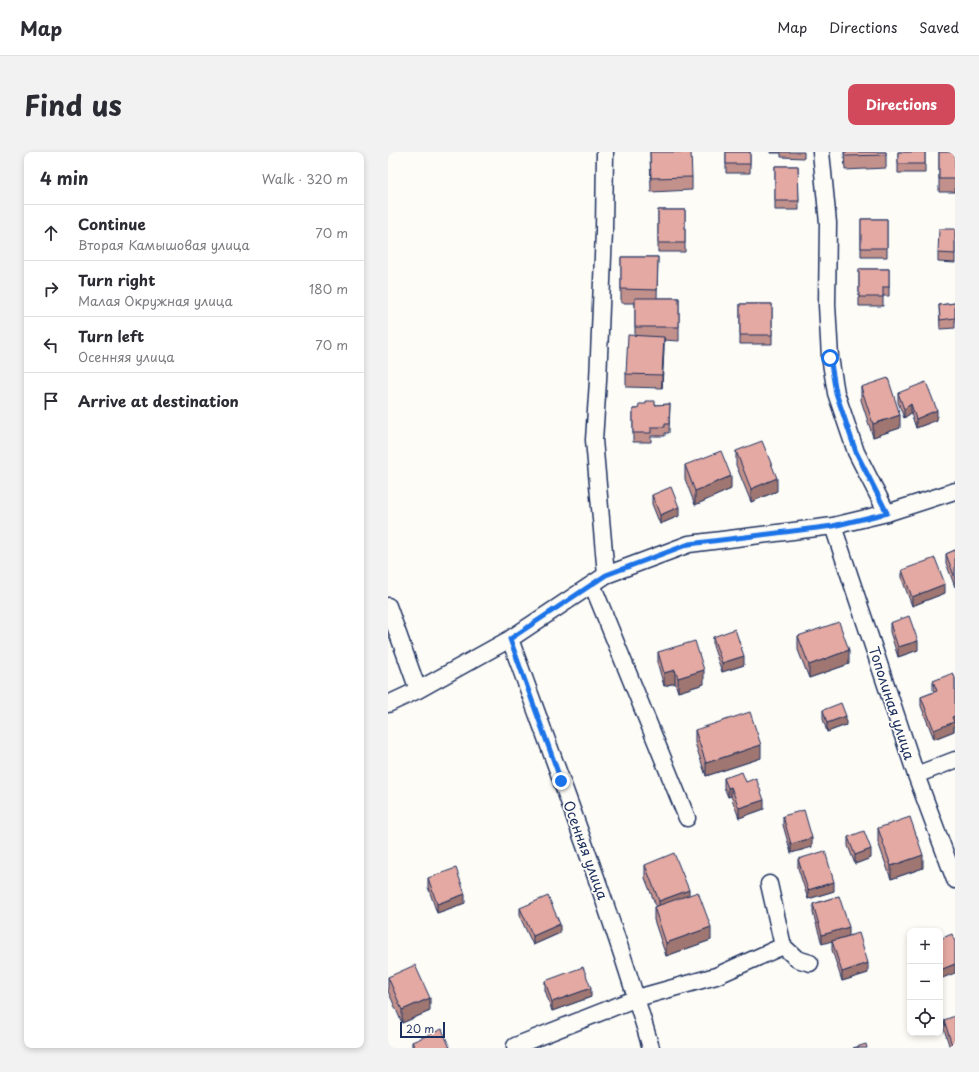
<!DOCTYPE html>
<meta charset="utf-8">
<style>
body{margin:0;font-family:"Playpen Sans",sans-serif;background:#f2f2f3;color:#2b2b33}
.controls{position:absolute;right:12px;bottom:12px;display:grid;overflow:hidden;border-radius:8px;box-shadow:0 2px 6px #0003}
.controls button{width:36px;height:36px;display:grid;place-items:center;padding:0;border:0;border-bottom:1px solid #e1e1e2;background:#fff;color:#2b2b33;font:20px sans-serif}
.scale{position:absolute;left:12px;bottom:10px;width:45px;box-sizing:border-box;padding-left:4px;border:2px solid #1b2f5e;border-top:0;font-size:11px;line-height:14px;white-space:nowrap;color:#1b2f5e;-webkit-text-stroke:3px #fdfcf7;paint-order:stroke}
.stop{position:absolute;width:12px;height:12px;margin:-9px;border:3px solid #1a73e8;border-radius:50%;background:#fff}
.stop.end{background:#1a73e8;border-color:#fff;box-shadow:0 1px 4px #0008}
.list{margin:0;padding:0;list-style:none}
h2{display:flex;justify-content:space-between;align-items:center;height:52px;margin:0;padding:0 16px;font-size:17px}
h2 small{font-size:13px;font-weight:400;color:#7c7c81}
.list li{display:grid;grid-template-columns:26px 1fr auto;gap:12px;align-items:center;box-sizing:border-box;height:56px;padding:0 16px;border-top:1px solid #e1e1e2}
.list b{display:block;font-size:15px;white-space:nowrap}
.list p{margin:0;font-size:13px;white-space:nowrap;color:#7c7c81}
.list em{font-size:13px;font-style:normal;color:#7c7c81}
.icon{flex:none;width:22px;height:22px;fill:none;stroke:currentColor;stroke-width:2;stroke-linecap:round;stroke-linejoin:round}
.map{position:relative;flex:none;width:567px;height:896px;overflow:hidden;border-radius:8px}
header{display:flex;align-items:center;gap:24px;box-sizing:border-box;height:56px;padding:0 20px;background:#fff;border-bottom:1px solid #e1e1e2}
header strong{font-size:19px}
nav{display:flex;gap:22px;margin-inline-start:auto;font-size:14px}
.intro{display:flex;align-items:center;justify-content:space-between;box-sizing:border-box;height:96px;padding:0 24px}
h1{margin:0;font-size:28px}
.button{padding:10px 18px;border-radius:8px;background:#d1495b;color:#fff;font-size:14px;font-weight:700}
main{display:flex;gap:24px;padding:0 24px}
aside{flex:1;background:#fff;border-radius:8px;box-shadow:0 2px 6px #0003}
.map>svg:first-child{display:block}
.lines{fill:none;stroke-linecap:round;stroke-linejoin:round}
.minor-casing{stroke:#1b2f5e;stroke-width:19}
.minor{stroke:#fdfcf7;stroke-width:16}
.wall{fill:#c3918b;stroke:#1b2f5e}
.shaded-wall{fill:#9f7671;stroke:#1b2f5e}
.building{fill:#e3a9a2;stroke:#1b2f5e}
.route{stroke:#1a73e8;stroke-width:5}
.labels{text-anchor:middle;dominant-baseline:central;stroke-width:3.5;stroke-linejoin:round;paint-order:stroke}
.street-label{font-size:14px;fill:#1b2f5e;stroke:#fdfcf7}
</style>
<header>
<strong>Map</strong>
<nav><a>Map</a><a>Directions</a><a>Saved</a></nav>
</header>
<div class="intro"><h1>Find us</h1><a class="button">Directions</a></div>
<main>
<aside>
<h2>4 min<small>Walk · 320 m</small></h2>
<ul class="list">
<li><svg class="icon" aria-label="ahead" viewBox="0 0 24 24"><path d="M12 20V5M6 11l6-6 6 6"/></svg><div><b>Continue</b><p>Вторая Камышовая улица</p></div><em>70 m</em></li>
<li><svg class="icon" aria-label="right" viewBox="0 0 24 24"><path d="M7 20v-9h11M14 6l5 5-5 5"/></svg><div><b>Turn right</b><p>Малая Окружная улица</p></div><em>180 m</em></li>
<li><svg class="icon" aria-label="left" viewBox="0 0 24 24"><path d="M17 20v-9H6M10 6l-5 5 5 5"/></svg><div><b>Turn left</b><p>Осенняя улица</p></div><em>70 m</em></li>
<li><svg class="icon" aria-label="arrive" viewBox="0 0 24 24"><path d="M6 21V4h12l-3 4 3 4H6"/></svg><div><b>Arrive at destination</b></div></li>
</ul>
</aside>
<div class="map">
<svg width="567" height="896" viewBox="0 0 567 896">
<rect width="100%" height="100%" fill="#fdfcf7"/>
<filter id="ink" filterUnits="userSpaceOnUse"><feTurbulence type="fractalNoise" baseFrequency=".025" numOctaves="2"/><feDisplacementMap in="SourceGraphic" scale="8" xChannelSelector="R" yChannelSelector="G"/><feConvolveMatrix kernelMatrix="1 2 1 2 8 2 1 2 1" color-interpolation-filters="sRGB"/></filter>
<g filter="url(#ink)">
<g class="lines">
<!-- minor casing -->
<g class="minor-casing">
<path id="minor" d="M217 0 216 79 210 229 206 288 218 423
M433 0 440 71 439 153 442 205 448 241 468 300 499 361
M445 374 528 623 567 728
M204 432 299 666
M0 454 30 538
M122 487C171 623 223 758 263 896
M0 552 30 538 122 487 218 423 301 392 445 374 499 361 567 339
M528 623 567 608
M381 732 395 794 409 807 422 811
M127 894 249 846 328 824 395 794"/>
</g>
<!-- minor -->
<use href="#minor" class="minor"/>
</g>
<!-- wall -->
<path class="wall" d="M262 0 304 25V38L263 40Z
M338 0H362V21H338Z
M382 0H416V6L393 5V1H382Z
M456 0H498V16L457 18Z
M510 0H537V21H510Z
M551 0H567V40H551Z
M387 14H410L411 58H387Z
M270 58H297V100H270Z
M473 67H499V105H473Z
M567 77V111L550 110V101Z
M233 105H270L269 146H291V189L276 188 274 236 238 235V222L247 183V151H233Z
M471 117H501V144H495V154H471Z
M567 151V176L552 177 551 153Z
M352 152H384V192H352Z
M473 235 512 276 485 285 473 248Z
M510 241 549 268 528 276 523 261 516 266 510 250Z
M282 252 281 281H277V284H263V290H245V257H250L267 253Z
M348 299 389 339 363 350 348 313Z
M297 313 343 337 307 353 297 327Z
M264 343 291 364 272 372 264 352Z
M567 398V435L558 411V402Z
M514 418 557 441 524 454 514 427Z
M502 471 530 498 510 505 502 480Z
M410 484 461 512 421 526 410 498Z
M325 485 356 513 334 520 325 494Z
M270 500 316 532 290 540 287 531 276 534 270 513Z
M567 526V573L566 574V579L546 587 533 554V545L546 540 545 538V529Z
M435 558 458 573 439 580 435 567Z
M307 578 373 606 318 624 307 591Z
M336 626 358 630 376 657 351 666 343 644 340 645 336 635Z
M395 664 424 695 403 701 395 673Z
M490 676 535 716 503 727 490 690Z
M460 685 483 706 467 712 460 694Z
M410 707 446 739 420 747 410 716Z
M257 713 301 743 323 788 278 804 266 768V755L268 754 257 726Z
M40 726 77 751 49 761 40 735Z
M451 744 434 792 425 761V752Z
M132 756 172 781 145 793 132 765Z
M444 789 480 821 454 829 444 798Z
M0 825 42 859 14 871 0 839Z
M157 829 203 845 164 859 157 838Z
M556 868 567 896H562L556 877Z
M24 890 62 896H24Z"/>
<!-- shaded-wall -->
<path class="shaded-wall" d="M276 185V198L274 236V223Z
M523 252V261L516 266V257Z
M549 258V268L528 276V267Z
M512 263V276L485 285V272Z
M343 324V337L307 353V339Z
M389 326V339L363 350V337Z
M291 355V364L272 372V363Z
M557 432V441L524 454V445Z
M530 489V498L510 505V495Z
M461 498V512L421 526V513Z
M356 504V513L334 520V511Z
M287 518V531L276 534V521Z
M316 518V532L290 540V526Z
M458 564V573L439 580V571Z
M567 564V573L566 574V579L546 587V578L564 565Z
M373 593V606L318 624V611Z
M343 635V644L340 645V636Z
M376 648V657L351 666V656Z
M424 686V695L403 701V692Z
M483 697V706L467 712V703Z
M535 703V716L503 727V714Z
M446 730V739L420 747V738Z
M301 738V751L271 763V749Z
M77 742V751L49 761V752Z
M172 772V781L145 793V784Z
M323 775V788L278 804V791Z
M461 775V784L434 792V783Z
M480 811V821L454 829V820Z
M567 812V821L552 827V818Z
M203 836V845L164 859V850Z
M42 846V859L14 871V858Z
M567 892V896H564V893Z"/>
<!-- building -->
<path class="building" d="M262 0H303L304 25 263 26Z
M338 0H362V12H338Z
M456 0H498V3L457 4Z
M510 0H537V12H510Z
M551 0H567V27H551Z
M387 14H410L411 49H387Z
M270 58H297V91H270Z
M473 67H499V96H473Z
M551 77H567V102L550 101Z
M233 105H270L269 138 233 137Z
M471 117H501V135H495V145H471Z
M247 146H291V175H247Z
M567 151V166L552 168 551 153Z
M352 152H384V183H352Z
M240 183 276 185 274 223 238 222Z
M500 226 512 263 485 272 473 235Z
M538 230 549 258 528 267 523 252 516 257 510 241Z
M258 249H267V253L282 252 281 272H277V275H263V281H245V257H250L251 252H258Z
M374 289 389 326 363 337 348 299Z
M333 299 343 324 307 339 297 313Z
M283 335 291 355 272 363 264 343Z
M567 398V426L558 402Z
M547 406 557 432 524 445 514 418Z
M521 464 530 489 510 495 502 471Z
M451 470 461 498 421 513 410 484Z
M347 477 356 504 334 511 325 485Z
M307 489 316 518 290 526 287 518 276 521 270 500Z
M565 521 567 526V564L564 565 566 570 546 578 533 545 549 539 545 529Z
M453 551 458 564 439 571 435 558Z
M362 560 373 593 318 611 307 578Z
M354 620 358 630 368 626 376 648 351 656 343 635 340 636 336 626Z
M416 658 424 686 403 692 395 664Z
M522 665 535 703 503 714 490 676Z
M476 679 483 697 467 703 460 685Z
M437 699 446 730 420 738 410 707Z
M286 701 301 738 271 749 257 713Z
M68 716 77 742 49 752 40 726Z
M310 740 323 775 278 791 266 755Z
M160 744 172 772 145 784 132 756Z
M451 744 461 775 434 783 425 752Z
M471 781 480 811 454 820 444 789Z
M564 782 567 790V812L552 818V787Z
M27 813 42 846 14 858 0 825Z
M195 815 203 836 164 850 157 829Z
M567 864V892L564 893 556 868Z
M54 877 62 896H27L24 890Z
M478 892 479 896H465Z"/>
</g>
<g class="lines" filter="url(#ink)">
<!-- route -->
<path class="route" d="M173 629 122 487 218 423 301 392 445 374 499 361 468 300 448 241 442 206"/>
</g>
<g class="labels">
<!-- street labels -->
<g class="street-label">
<text transform="translate(504 551) rotate(72)">Тополиная улица</text>
<text transform="translate(198 698) rotate(70)">Осенняя улица</text>
</g>
</g>
</svg>
<div class="controls">
<button>+</button>
<button>−</button>
<button><svg class="icon" aria-label="locate" viewBox="0 0 24 24"><circle cx="12" cy="12" r="6"/><path d="M12 2v4M12 18v4M2 12h4M18 12h4"/></svg></button>
</div>
<div class="scale">20 m</div>
<div class="stop" style="left:442px;top:206px"></div>
<div class="stop end" style="left:173px;top:629px"></div>
</div>
</main>
